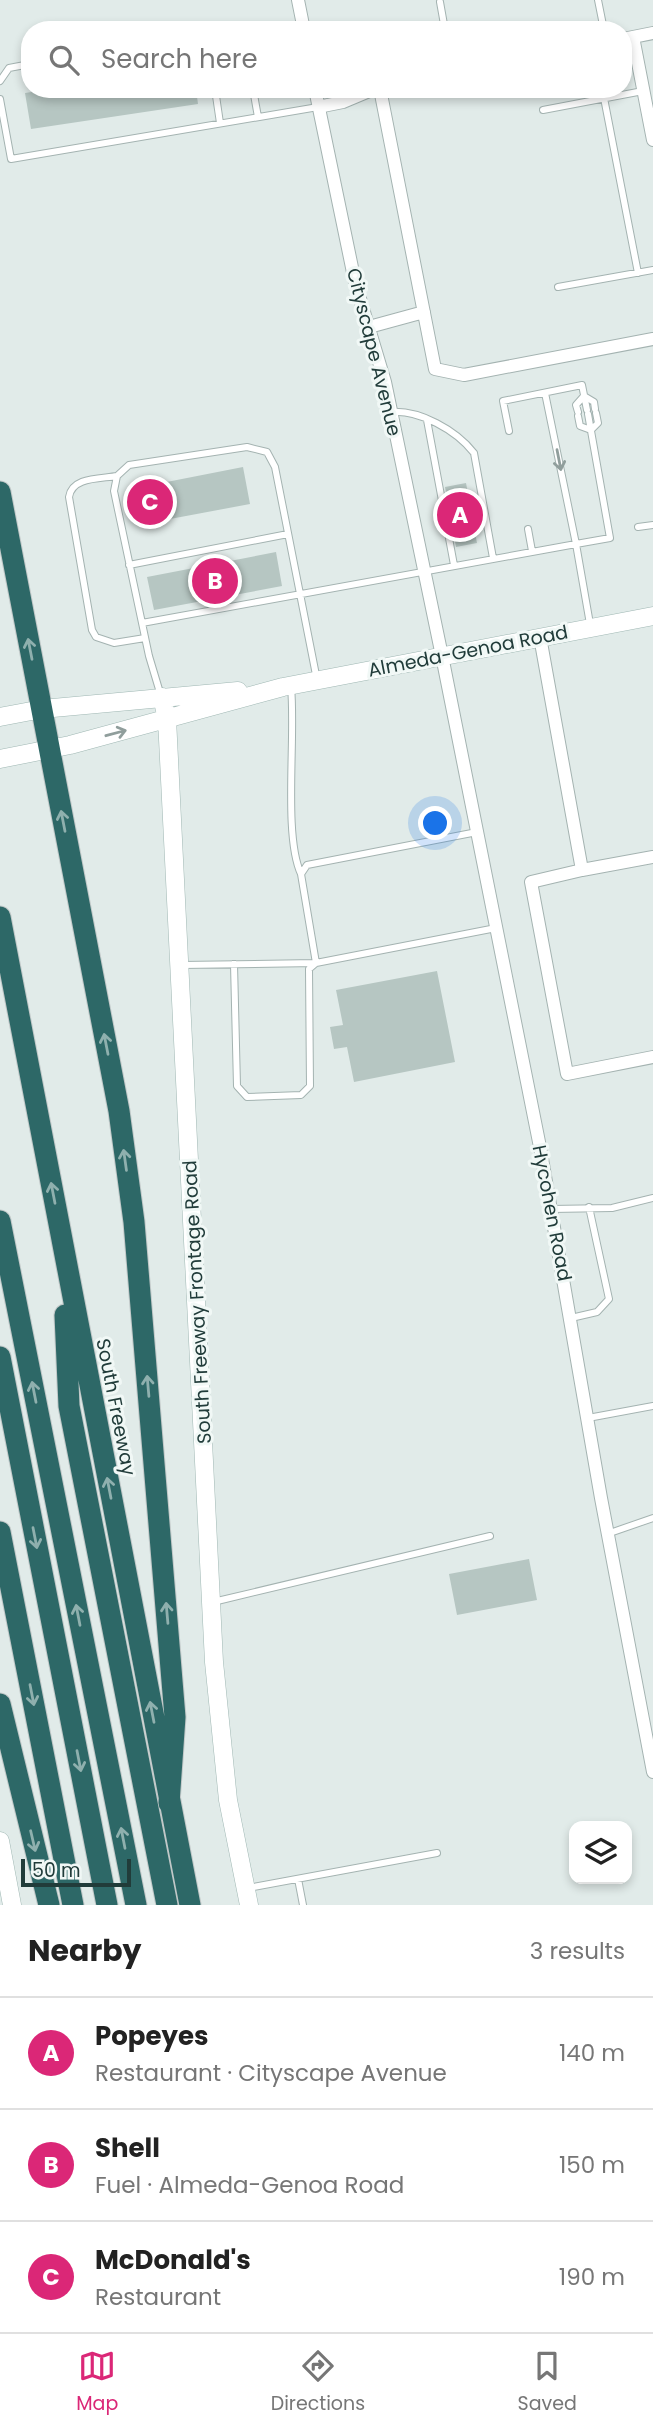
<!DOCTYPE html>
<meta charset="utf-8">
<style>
body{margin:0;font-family:Poppins,sans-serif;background:#f6f6f6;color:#222}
.controls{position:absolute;right:21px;bottom:21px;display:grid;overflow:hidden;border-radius:14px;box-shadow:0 4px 10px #0003}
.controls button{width:63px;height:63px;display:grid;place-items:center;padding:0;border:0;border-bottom:2px solid #e0e0e0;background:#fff;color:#222;font:35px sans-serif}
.scale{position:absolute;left:21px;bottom:18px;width:110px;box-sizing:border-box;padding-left:7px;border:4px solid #213c3a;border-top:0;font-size:19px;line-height:24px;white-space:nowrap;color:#213c3a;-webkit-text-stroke:5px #f1f8f6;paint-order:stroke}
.you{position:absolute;left:436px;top:824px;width:24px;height:24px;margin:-18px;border:5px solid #fff;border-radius:50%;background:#1a73e8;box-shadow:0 0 0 10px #1a73e833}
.badge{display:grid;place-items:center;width:46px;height:46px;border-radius:50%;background:#db2777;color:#fff;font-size:23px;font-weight:700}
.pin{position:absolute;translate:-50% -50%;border:4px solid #fff;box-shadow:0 2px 7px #0006}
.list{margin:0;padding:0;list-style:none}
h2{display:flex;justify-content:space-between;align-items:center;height:91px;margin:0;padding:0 28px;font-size:30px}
h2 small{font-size:23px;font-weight:400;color:#767676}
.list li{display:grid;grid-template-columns:46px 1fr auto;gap:21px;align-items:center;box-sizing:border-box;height:112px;padding:0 28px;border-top:2px solid #e0e0e0}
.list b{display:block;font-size:26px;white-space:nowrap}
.list p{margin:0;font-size:23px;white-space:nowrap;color:#767676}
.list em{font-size:23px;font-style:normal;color:#767676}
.icon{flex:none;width:38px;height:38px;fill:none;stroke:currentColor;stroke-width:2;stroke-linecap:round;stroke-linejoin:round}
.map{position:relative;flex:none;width:653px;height:1905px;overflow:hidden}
.search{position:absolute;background:#fff;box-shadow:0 4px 10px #0003;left:21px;right:21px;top:21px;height:77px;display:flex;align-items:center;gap:18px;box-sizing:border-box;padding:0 24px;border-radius:28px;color:#767676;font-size:26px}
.sheet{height:427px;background:#fff}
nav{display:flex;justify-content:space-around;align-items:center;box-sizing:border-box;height:98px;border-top:2px solid #e0e0e0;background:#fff;font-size:19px;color:#767676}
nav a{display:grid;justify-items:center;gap:4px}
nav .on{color:#db2777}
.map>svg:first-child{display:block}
.building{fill:#b6c6c2}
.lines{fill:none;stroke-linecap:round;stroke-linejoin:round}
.service-casing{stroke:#a4b3b1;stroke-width:8}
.minor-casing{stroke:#a4b3b1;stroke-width:14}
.secondary-casing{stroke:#9fb7b3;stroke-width:19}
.motorway-casing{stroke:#c1c8c8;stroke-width:23}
.service{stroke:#fff;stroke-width:6}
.minor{stroke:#fff;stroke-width:12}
.secondary{stroke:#fff;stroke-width:18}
.motorway{stroke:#2d6867;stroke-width:21}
.oneway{stroke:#909e9c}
.oneway2{stroke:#8fb0ae}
.labels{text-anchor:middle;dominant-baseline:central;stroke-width:6;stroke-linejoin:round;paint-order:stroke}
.street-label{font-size:19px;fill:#213c3a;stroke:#f1f8f6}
</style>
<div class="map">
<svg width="653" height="1905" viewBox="0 0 653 1905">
<rect width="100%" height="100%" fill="#e1ebe9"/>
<!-- building -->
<path class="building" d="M51 89H196L198 104 31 129 25 93Z
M243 467 250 504 138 525 131 489Z
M466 483 477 543 456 547 445 487Z
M276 552 282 586 154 610 147 577Z
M437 971 455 1062 354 1082 347 1047 334 1049 330 1027 343 1025 336 990Z
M529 1559 537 1600 457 1615 449 1574Z"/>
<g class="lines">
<!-- service casing -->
<g class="service-casing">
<path id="service" d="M598 0 604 30
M440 2 445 30
M231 30H243
M0 81 9 68 30 64
M215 89 220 123
M253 89 258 117
M604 98 638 273
M0 99 11 159 318 107
M543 110 643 91
M558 287 653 270
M545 393 576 544 610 538 588 414
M391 412C420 410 456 430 474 453L493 558
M578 412 576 405 584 396 594 402 595 409
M578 416 580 426 591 430 598 423 596 413
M427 420 454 565
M509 431 503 401 582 385 587 410
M117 476C99 479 72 477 69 497L92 630 96 637 114 643 145 638
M638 527 653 525
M528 529 532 551
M129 565 288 534
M142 623 576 544 590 624
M291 687C296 736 283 835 301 874
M161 696 149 656 114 491 117 476 129 465 247 447 267 452 275 467 317 680
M234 964 237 1086 247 1097 301 1095 310 1086 309 969 316 963 301 874 307 865 477 832
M181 965 316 963 496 928
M551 1209 612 1208 653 1198
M571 1318 597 1312 609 1299 589 1207
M588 1418 653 1406
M607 1534 653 1518
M213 1602 490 1536
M298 1879 303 1905
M248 1888 437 1853"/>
</g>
<!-- minor casing -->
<g class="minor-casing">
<path id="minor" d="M298 0 304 30
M633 37 653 140
M623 39 653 33
M315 89 355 282 385 382 442 656 540 1147 601 1498 653 1772
M380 89 435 369 464 375 653 339
M318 107 343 102 374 89
M369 327 424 312
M540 637 582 870 531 882 567 1074 653 1057
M582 870 653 857"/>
</g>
<!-- secondary casing -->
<g class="secondary-casing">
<path id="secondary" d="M162 697 167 719 214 1662 228 1800 249 1905
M0 717 42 709 238 691
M0 759 70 745 283 687 653 616
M0 1841 12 1905"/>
</g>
<!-- motorway casing -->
<g class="motorway-casing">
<path id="motorway" d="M0 492 119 1111 134 1222 175 1717 169 1803
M0 917 190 1905
M0 1221 136 1905
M65 1315 69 1406 167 1905
M0 1357 107 1905
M0 1532 73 1905
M0 1704 49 1905"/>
</g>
<!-- service -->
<use href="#service" class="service"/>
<!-- minor -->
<use href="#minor" class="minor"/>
<!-- secondary -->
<use href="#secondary" class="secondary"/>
<!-- motorway -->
<use href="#motorway" class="motorway"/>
</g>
<!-- one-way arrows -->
<defs><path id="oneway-shaft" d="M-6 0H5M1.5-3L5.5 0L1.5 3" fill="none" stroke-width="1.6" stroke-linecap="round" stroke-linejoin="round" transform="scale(1.75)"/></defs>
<g class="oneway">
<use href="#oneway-shaft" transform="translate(559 460) rotate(79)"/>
<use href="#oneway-shaft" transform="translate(116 733) rotate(-15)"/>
</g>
<g class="oneway2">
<use href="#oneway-shaft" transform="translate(30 649) rotate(-101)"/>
<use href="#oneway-shaft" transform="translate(63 821) rotate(-101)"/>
<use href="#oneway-shaft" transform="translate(106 1044) rotate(-101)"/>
<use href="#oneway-shaft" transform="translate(125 1160) rotate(-98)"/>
<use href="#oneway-shaft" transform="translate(53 1193) rotate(-101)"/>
<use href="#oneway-shaft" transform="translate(148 1386) rotate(-95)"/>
<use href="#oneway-shaft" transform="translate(34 1392) rotate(-101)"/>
<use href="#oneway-shaft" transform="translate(109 1488) rotate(-101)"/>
<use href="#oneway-shaft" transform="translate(35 1538) rotate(79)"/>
<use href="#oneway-shaft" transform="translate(167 1613) rotate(-95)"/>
<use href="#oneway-shaft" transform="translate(78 1615) rotate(-101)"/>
<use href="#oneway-shaft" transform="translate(32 1695) rotate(79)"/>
<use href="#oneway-shaft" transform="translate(152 1712) rotate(-101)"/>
<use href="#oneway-shaft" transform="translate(79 1761) rotate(79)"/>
<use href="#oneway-shaft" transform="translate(123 1838) rotate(-101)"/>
<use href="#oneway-shaft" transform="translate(33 1841) rotate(77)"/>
</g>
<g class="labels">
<!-- street labels -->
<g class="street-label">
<text transform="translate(374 352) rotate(76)">Cityscape Avenue</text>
<text transform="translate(468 651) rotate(-11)">Almeda-Genoa Road</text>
<text transform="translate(552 1213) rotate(79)">Hycohen Road</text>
<text transform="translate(197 1302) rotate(-93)">South Freeway Frontage Road</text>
<text transform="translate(116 1407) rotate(79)">South Freeway</text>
</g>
</g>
</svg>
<div class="controls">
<button><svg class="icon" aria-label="layers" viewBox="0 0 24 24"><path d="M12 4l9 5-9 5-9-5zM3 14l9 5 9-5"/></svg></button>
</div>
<div class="scale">50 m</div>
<div class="you"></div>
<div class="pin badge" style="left:460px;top:515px">A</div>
<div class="pin badge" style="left:215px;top:581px">B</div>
<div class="pin badge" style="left:150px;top:502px">C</div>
<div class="search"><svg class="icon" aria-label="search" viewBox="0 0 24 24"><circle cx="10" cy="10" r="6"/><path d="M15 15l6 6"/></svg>Search here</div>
</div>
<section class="sheet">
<h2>Nearby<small>3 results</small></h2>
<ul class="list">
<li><span class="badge">A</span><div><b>Popeyes</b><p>Restaurant · Cityscape Avenue</p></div><em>140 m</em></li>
<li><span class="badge">B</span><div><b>Shell</b><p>Fuel · Almeda-Genoa Road</p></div><em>150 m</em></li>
<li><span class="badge">C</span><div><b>McDonald's</b><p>Restaurant</p></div><em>190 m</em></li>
</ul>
</section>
<nav>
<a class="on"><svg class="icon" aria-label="map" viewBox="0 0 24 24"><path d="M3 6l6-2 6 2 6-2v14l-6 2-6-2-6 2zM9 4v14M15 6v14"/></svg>Map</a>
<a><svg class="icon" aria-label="directions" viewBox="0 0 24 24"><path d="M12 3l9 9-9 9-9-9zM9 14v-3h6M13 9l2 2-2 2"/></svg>Directions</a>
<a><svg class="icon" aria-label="saved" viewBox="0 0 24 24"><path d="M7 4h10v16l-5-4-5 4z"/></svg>Saved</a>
</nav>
